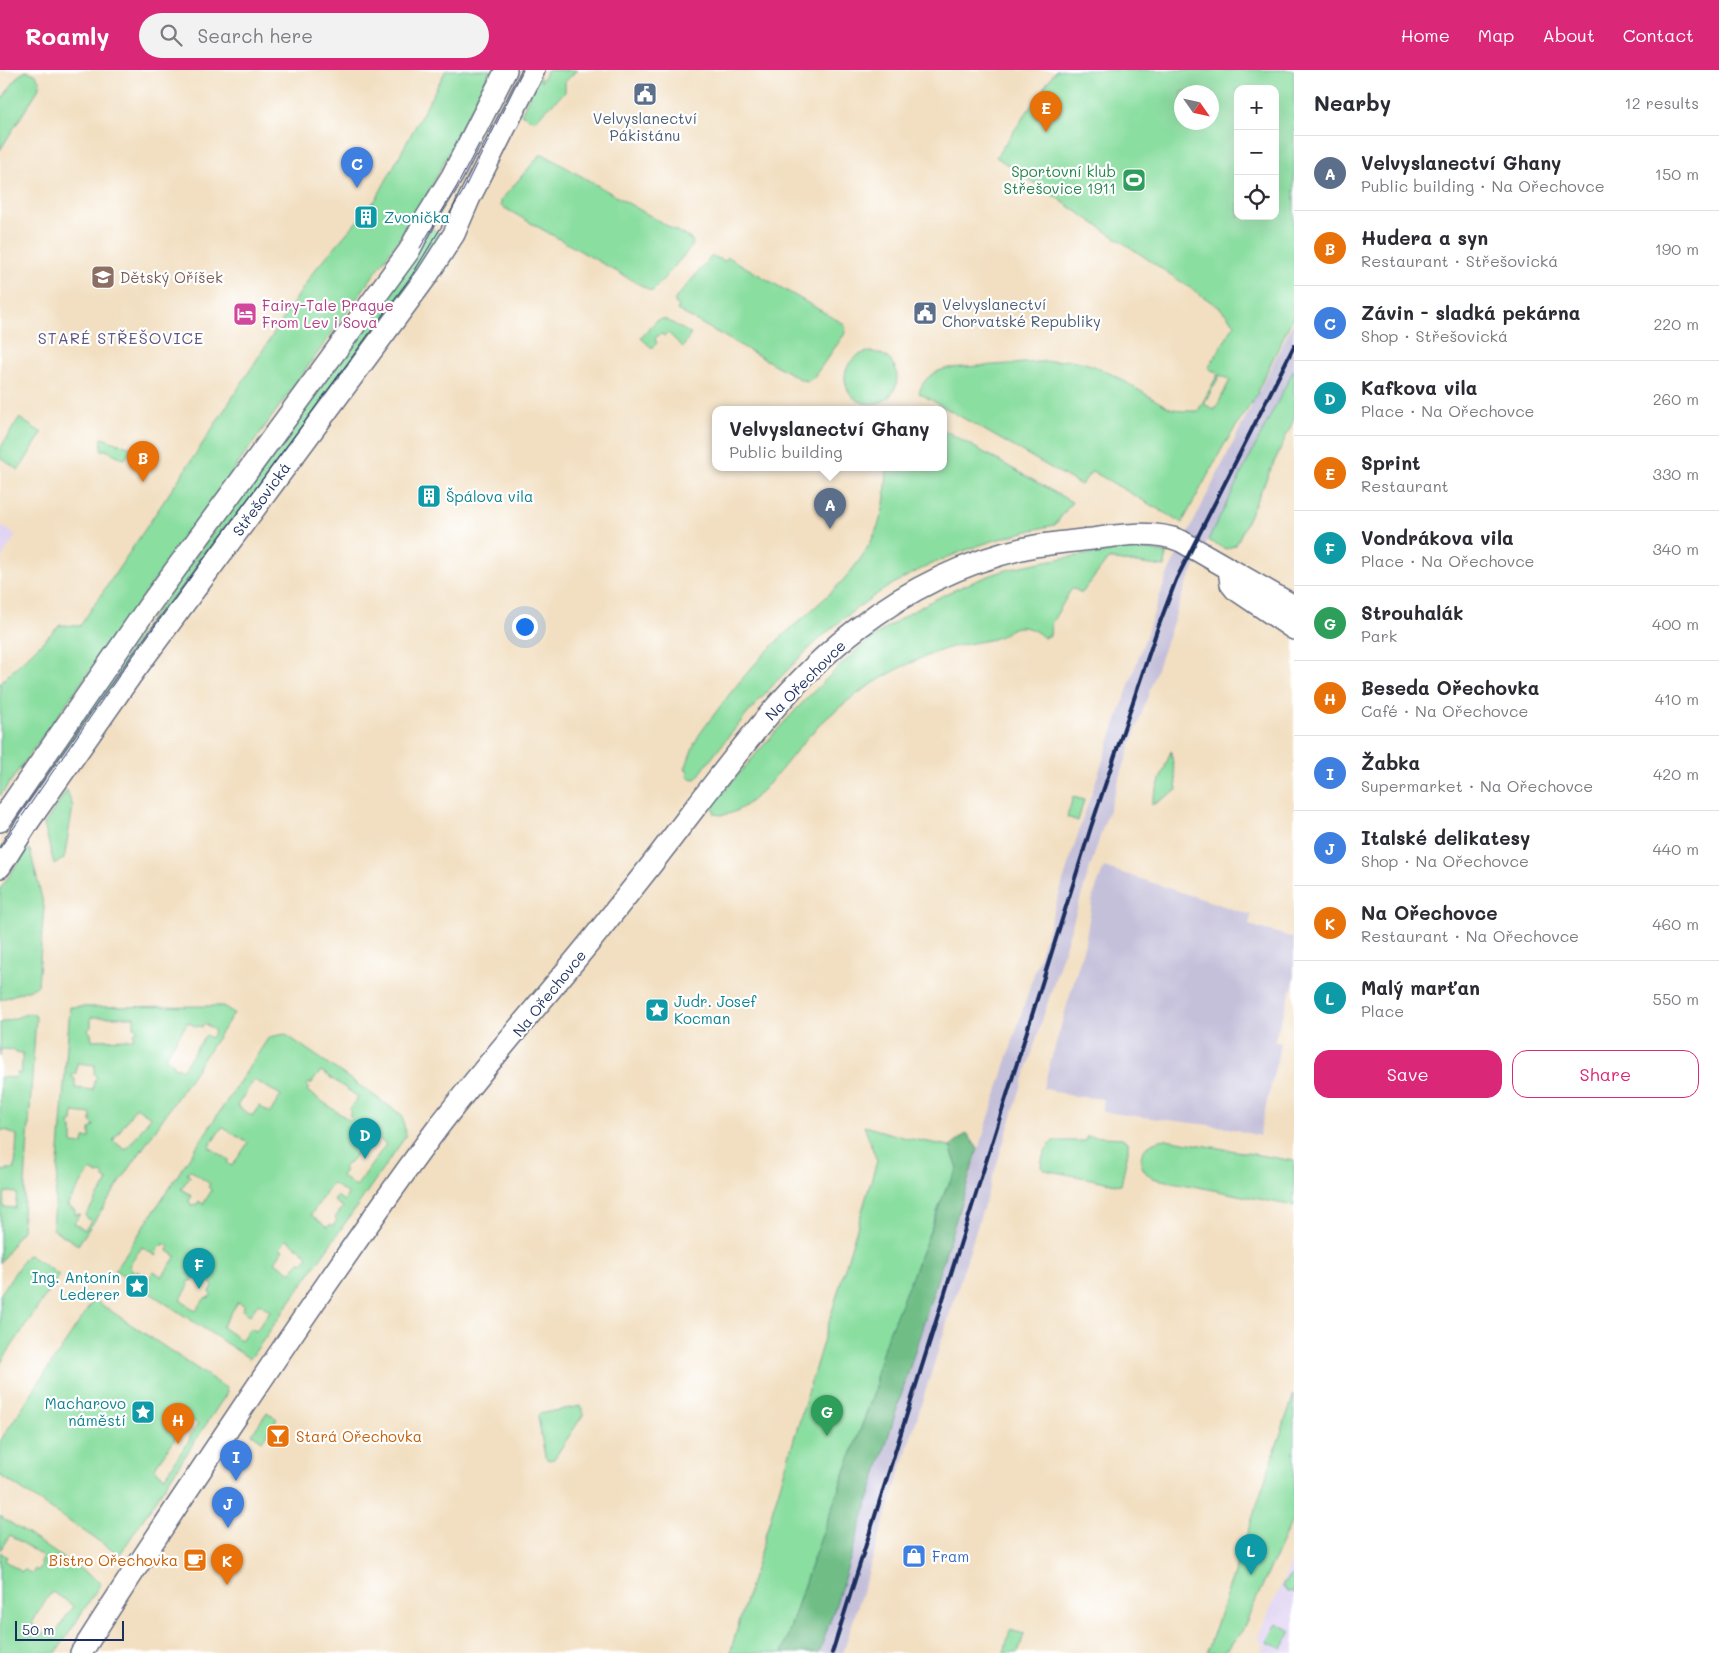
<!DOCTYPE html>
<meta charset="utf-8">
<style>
body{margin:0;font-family:Mali,sans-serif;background:#f2f2f3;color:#2b2b33}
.controls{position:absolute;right:15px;top:15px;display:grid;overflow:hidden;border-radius:10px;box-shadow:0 5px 20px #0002}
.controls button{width:45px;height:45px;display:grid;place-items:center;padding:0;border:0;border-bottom:1px solid #e1e1e2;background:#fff;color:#2b2b33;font:25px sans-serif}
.compass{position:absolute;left:1174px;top:15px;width:45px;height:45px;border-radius:50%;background:#fff;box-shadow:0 5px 20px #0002;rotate:124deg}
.scale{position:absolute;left:15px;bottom:12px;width:109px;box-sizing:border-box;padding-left:5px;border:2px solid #1b2f5e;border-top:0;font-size:14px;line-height:18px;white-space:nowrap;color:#1b2f5e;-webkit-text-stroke:4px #fff;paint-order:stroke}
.you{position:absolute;left:524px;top:556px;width:18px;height:18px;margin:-12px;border:4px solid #fff;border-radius:50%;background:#1a73e8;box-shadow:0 0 0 8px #1a73e833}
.badge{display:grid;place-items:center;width:32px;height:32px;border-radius:50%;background:#db2777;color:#fff;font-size:16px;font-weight:700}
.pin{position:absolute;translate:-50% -41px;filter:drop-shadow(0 1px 2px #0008)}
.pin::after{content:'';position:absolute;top:26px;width:18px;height:15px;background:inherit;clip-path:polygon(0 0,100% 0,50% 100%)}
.popup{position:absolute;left:712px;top:336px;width:235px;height:65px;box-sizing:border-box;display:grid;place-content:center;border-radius:10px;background:#fff;filter:drop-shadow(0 1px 4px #0005);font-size:16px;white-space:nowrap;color:#7c7c81}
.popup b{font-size:19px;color:#2b2b33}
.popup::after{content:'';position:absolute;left:50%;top:100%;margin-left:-10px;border:10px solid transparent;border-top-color:#fff}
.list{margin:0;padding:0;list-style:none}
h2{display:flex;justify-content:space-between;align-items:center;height:65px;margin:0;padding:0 20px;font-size:21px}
h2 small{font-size:16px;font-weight:400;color:#7c7c81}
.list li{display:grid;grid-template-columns:32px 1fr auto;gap:15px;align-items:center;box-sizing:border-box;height:75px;padding:0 20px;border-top:1px solid #e1e1e2}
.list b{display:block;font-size:19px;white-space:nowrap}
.list p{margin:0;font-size:16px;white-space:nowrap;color:#7c7c81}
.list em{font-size:16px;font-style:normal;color:#7c7c81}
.actions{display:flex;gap:10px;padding:15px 20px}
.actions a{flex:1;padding:11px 0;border:1px solid #db2777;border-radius:15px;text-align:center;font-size:18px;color:#db2777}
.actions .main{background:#db2777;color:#fff}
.icon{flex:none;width:28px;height:28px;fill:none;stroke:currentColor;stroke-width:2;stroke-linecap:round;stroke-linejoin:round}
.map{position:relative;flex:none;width:1294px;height:1583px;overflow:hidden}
header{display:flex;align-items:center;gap:30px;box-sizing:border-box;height:70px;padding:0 25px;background:#db2777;color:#fff}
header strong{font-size:24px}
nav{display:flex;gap:28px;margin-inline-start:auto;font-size:18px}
.search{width:350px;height:45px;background:#f2f2f3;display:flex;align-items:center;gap:12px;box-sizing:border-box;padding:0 18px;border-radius:28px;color:#7c7c81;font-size:19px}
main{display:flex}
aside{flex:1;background:#fff}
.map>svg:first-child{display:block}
.built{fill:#e1d4f3}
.industrial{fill:#c5c0da}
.green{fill:#8adea0;stroke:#52867f;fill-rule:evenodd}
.forest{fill:#6fbd86;stroke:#457672}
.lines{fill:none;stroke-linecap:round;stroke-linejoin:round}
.secondary-casing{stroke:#666d81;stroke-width:24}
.secondary{stroke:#fff;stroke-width:21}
.tram{stroke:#1b2f5e;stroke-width:1}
.rail{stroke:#1b2f5e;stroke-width:4}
.labels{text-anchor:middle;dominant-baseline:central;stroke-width:4.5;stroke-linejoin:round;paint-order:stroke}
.service-label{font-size:15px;fill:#4e5e75;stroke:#fff}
.leisure-label{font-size:15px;fill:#27864d;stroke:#fff;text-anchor:end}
.culture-label{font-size:15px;fill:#0d838f;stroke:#fff;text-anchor:start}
.education-label{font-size:15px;fill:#785e54;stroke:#fff;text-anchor:start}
.hotel-label{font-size:15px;fill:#b23c85;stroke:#fff;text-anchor:start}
.street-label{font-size:15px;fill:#1b2f5e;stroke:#fff}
.food-label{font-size:15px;fill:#c56008;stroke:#fff;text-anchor:start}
.shop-label{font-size:15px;fill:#366cbe;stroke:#fff;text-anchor:start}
.neighbourhood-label{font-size:16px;letter-spacing:1px;fill:#5e5783;stroke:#fff}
</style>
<header>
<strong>Roamly</strong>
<div class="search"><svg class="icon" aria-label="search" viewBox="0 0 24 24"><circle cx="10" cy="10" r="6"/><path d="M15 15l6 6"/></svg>Search here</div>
<nav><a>Home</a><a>Map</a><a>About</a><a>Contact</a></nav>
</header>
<main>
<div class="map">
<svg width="1294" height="1583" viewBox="0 0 1294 1583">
<rect width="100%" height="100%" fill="#fff"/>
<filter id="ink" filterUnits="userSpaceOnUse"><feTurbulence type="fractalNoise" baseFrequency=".02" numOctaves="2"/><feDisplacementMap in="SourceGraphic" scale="10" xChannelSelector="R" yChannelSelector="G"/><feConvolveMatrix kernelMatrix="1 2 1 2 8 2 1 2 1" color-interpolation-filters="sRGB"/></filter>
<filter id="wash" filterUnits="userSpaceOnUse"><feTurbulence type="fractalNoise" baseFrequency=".0096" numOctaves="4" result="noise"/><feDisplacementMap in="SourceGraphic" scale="20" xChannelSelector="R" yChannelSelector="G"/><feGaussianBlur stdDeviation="1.12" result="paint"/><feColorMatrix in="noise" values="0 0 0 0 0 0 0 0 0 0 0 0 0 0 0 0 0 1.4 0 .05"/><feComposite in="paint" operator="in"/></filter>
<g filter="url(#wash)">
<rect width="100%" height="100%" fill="#f2dfc1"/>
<!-- built -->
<path class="built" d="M0 455 16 465 0 490Z
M1294 1487V1583H1261L1264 1575 1259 1570V1564Z"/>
<!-- industrial -->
<path class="industrial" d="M1294 251V299L1186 514 1102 760 843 1583H819L836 1534 1081 754 1167 505Z
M1104 797 1251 845 1249 855 1294 868V912L1274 971 1281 973 1259 1066 1225 1057 1102 1042 1104 1029 1072 1026 1043 1018 1085 873 1093 826Z"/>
<!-- green -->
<path class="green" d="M446 0H491L418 143 0 726V613L60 555 80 556 201 376 314 201 376 129Z
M547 0H577L565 12V22L534 51 521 44 539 5 541 12Z
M1056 0H1294V245L1257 322 1258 323 1224 375 1182 453 1092 401 1081 415 919 323C923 308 934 301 949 298L1070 290C1103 293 1140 323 1170 338L1183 341H1198L1218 304 1208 298 1235 254 1220 238 996 87ZM1238 19H1275V146H1238ZM1212 22V52H1182V22ZM1220 305 1230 310 1215 340 1204 334Z
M26 1 35 4 40 11 38 20 0 80V32L18 6Z
M543 84 692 170 693 175 653 221H651L501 136V130L540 85Z
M431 158 441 164 443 163 447 165 53 708 42 701Z
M712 186 725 191 728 187 844 254 846 259 844 265 813 308 808 311 802 310 677 240 679 236 675 233V229Z
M662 249 667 250 691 264 683 277 668 263 665 266 661 264 657 266 655 269 657 273 652 278 641 268 657 250Z
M845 308a26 26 0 1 1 52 0a26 26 0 1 1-52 0Z
M1294 299V349L1236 475 1226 479 1208 470Z
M19 348 42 363 19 400 0 388V379Z
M944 360 1070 431 1072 432 1055 455C1001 466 950 483 902 509 824 551 748 638 696 709L689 708 687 704 688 700 685 699C689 689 692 677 698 667 702 660 708 653 713 646 732 620 752 596 775 573 816 534 867 501 882 443 886 428 886 413 887 398H944Z
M102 368 132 378 126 388 124 389 106 380H101Z
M1121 479H1144L1166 483 1165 497 1108 489 1082 523 1072 518 1051 554 1050 566H1045V568H1044C1035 559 1021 553 1010 560 1003 564 1001 567 993 569 980 572 966 574 952 577 901 592 844 627 808 667 789 687 747 753 715 744L712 736C746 695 780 655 818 617 835 601 852 583 871 569 908 541 948 521 991 505 1033 490 1078 487 1121 479Z
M1171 681 1177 720 1154 734H1151Z
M67 720 73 737 64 789 54 794 44 755Z
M1073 727 1084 730 1078 751 1067 747Z
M28 779 30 780 44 837 38 915 36 917 0 930V819Z
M223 936 234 943 78 1175 53 1159 70 937ZM91 947H134V957L137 958V961L134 963V969L92 970 91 964 88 960 91 957ZM188 952 196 957 199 956 202 957 204 953 215 961 211 968 206 965 182 1000 178 997 174 998 172 993 165 987ZM77 993 95 995 94 1004 97 1008 94 1011 93 1020 75 1018V1009L73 1008 72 1005 76 1003ZM136 1037 151 1047 126 1080 113 1071ZM73 1042 91 1044V1052L94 1056 90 1059V1068H84L83 1074 72 1073V1058L68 1054 72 1051ZM90 1100 98 1104 102 1103 104 1108 108 1111 85 1146 91 1151 85 1160 74 1153 80 1144 75 1145V1140L67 1135Z
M30 943 36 946 22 1160 0 1193V1100L6 1101 7 1099H15L17 1065 10 1063 9 1061 0 1060V1007L14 1008 17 1006V1003H21L23 983 15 982V980L1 979 0 986V953ZM5 1122 17 1123 15 1138 3 1137Z
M285 964 402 1045 406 1066 250 1289 115 1200 269 967ZM321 1001 358 1027 349 1040 351 1042 349 1045 352 1047 349 1050 307 1021 309 1017 307 1015 309 1013 311 1014ZM254 1010 281 1025 270 1043 259 1036 252 1046 237 1036ZM222 1057 248 1073 232 1096 227 1093 229 1090 209 1077ZM372 1064 386 1074 356 1117 341 1106 345 1100 343 1098 347 1093 349 1094 356 1084 358 1085ZM190 1100 210 1114 208 1117 212 1120 203 1134 199 1131 197 1134 191 1135 189 1131 192 1126 181 1119 190 1106 187 1104ZM332 1113 348 1124 344 1131 337 1126 334 1131 343 1137 335 1148 337 1150 333 1156 330 1154 328 1157 311 1145ZM287 1169 308 1186 303 1193 299 1191 291 1203 275 1192 283 1180 280 1179ZM163 1174 168 1175 169 1178 168 1181 176 1186 162 1207 154 1201 148 1209 137 1201 136 1203 130 1199 131 1197 129 1196 142 1177 156 1186 157 1180ZM201 1198 213 1206 209 1212 213 1216 210 1221 211 1225 210 1227 205 1228 196 1241 180 1230 189 1216 187 1214 188 1211H192ZM238 1232 245 1236 242 1240 250 1245 259 1233 270 1241 256 1261 250 1258 241 1270 222 1257Z
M864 1056 906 1068 950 1076 958 1099 946 1119 876 1303V1316L804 1515 782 1583H730L877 1091Z
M1087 1066 1122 1068 1128 1072V1081L1121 1115 1045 1100 1041 1097C1042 1087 1045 1078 1053 1071H1085Z
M1166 1069 1294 1091V1136L1152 1108C1131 1093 1142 1071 1166 1069Z
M29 1185 58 1204V1207L0 1294V1225L26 1186Z
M93 1231H96L226 1318 227 1323 120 1484H118L0 1405V1371ZM189 1348 198 1354 189 1368 190 1369 165 1407 154 1399Z
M1294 1324V1446L1242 1561 1228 1578 1220 1583H1207Z
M580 1336 583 1338V1345L554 1389 548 1390 545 1387 538 1347 539 1344Z
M267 1342 277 1349 262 1371 252 1364Z
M0 1446 101 1513 56 1583H0V1482L7 1487 5 1491 22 1502 24 1499 32 1504 35 1499 38 1501 42 1494 40 1492 43 1487 10 1465 0 1480ZM52 1522 64 1529 73 1536 53 1567 41 1561 32 1554 38 1542 43 1537 42 1535Z
M1291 1506H1294V1523L1290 1521 1288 1523 1282 1516 1284 1512Z
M1277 1553 1291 1561 1282 1579 1267 1572Z
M1010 1560 1024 1564 1018 1583H1004Z"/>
<!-- forest -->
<path class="forest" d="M967 1063 978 1079 836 1534 819 1583H782L808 1503 876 1317V1303L886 1270 925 1174 946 1119 958 1099 950 1076Z"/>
</g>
<g filter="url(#ink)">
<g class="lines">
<!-- secondary casing -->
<g class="secondary-casing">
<path id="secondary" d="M1229 499 1231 514 1235 519 1294 559
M0 751 148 537 409 181 426 148 452 106 506 0
M0 797 29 751 132 604 427 206 454 164 469 129 534 0
M81 1583C147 1479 216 1377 285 1275 334 1203 384 1130 436 1060 489 990 548 925 602 857 635 816 667 775 698 734 746 672 795 606 858 558 910 518 971 489 1035 476 1054 473 1073 471 1092 469 1121 465 1154 460 1181 471L1294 536"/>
</g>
<!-- secondary -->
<use href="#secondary" class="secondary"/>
<!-- tram -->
<path class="tram" d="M420 178 457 116 479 74
M0 778 125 597 412 205 462 123 523 0"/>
<!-- rail -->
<path class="rail" d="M832 1583 1091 757 1157 560 1176 510 1294 276"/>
</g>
</g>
<!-- icons -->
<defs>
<g id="civic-square" transform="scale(1.25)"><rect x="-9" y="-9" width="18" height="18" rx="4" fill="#5c6f8a" stroke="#fff"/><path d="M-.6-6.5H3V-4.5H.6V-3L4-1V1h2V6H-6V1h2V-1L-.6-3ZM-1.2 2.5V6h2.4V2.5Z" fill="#fff"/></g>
<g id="stadium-square" transform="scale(1.25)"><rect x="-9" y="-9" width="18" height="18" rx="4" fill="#2e9e5b" stroke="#fff"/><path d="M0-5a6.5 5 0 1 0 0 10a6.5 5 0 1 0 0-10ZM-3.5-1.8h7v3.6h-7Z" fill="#fff"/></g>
<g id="building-square" transform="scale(1.25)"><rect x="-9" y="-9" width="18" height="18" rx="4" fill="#0f9aa8" stroke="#fff"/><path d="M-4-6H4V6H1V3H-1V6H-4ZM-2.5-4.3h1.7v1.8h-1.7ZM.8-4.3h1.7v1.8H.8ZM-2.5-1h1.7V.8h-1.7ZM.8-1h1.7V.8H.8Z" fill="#fff"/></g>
<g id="school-square" transform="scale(1.25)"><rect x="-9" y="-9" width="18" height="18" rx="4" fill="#8d6e63" stroke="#fff"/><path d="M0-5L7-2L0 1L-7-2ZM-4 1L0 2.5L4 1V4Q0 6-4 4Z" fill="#fff"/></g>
<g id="hotel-square" transform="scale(1.25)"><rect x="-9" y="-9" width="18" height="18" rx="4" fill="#d1479c" stroke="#fff"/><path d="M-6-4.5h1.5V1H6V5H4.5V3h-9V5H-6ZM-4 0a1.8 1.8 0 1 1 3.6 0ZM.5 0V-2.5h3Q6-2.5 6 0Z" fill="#fff"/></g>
<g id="sight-square" transform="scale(1.25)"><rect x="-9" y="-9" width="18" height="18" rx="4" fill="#0f9aa8" stroke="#fff"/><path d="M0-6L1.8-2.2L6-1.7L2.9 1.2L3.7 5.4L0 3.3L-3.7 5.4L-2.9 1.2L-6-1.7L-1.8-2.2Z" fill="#fff"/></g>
<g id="bar-square" transform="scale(1.25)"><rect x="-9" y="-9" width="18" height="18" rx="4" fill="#e8710a" stroke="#fff"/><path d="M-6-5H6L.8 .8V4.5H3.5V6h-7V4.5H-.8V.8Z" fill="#fff"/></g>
<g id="shop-square" transform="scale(1.25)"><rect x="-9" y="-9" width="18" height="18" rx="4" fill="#3f7fe0" stroke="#fff"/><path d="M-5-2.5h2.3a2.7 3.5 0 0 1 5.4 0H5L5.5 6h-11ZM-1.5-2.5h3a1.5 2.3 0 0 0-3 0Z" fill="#fff"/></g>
<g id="cafe-square" transform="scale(1.25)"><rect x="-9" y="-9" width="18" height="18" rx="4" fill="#e8710a" stroke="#fff"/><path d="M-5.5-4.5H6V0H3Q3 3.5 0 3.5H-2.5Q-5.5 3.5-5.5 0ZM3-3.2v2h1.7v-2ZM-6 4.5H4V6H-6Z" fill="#fff"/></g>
</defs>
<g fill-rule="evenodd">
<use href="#civic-square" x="645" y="24"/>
<use href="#stadium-square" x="1134" y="110"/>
<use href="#building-square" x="366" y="147"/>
<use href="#school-square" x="103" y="207"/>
<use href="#civic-square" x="925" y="243"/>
<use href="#hotel-square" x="245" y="244"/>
<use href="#building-square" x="429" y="426"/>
<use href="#sight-square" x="657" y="940"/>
<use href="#sight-square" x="137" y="1216"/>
<use href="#sight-square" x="143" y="1342"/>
<use href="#bar-square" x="278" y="1366"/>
<use href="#shop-square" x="914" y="1486"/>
<use href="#cafe-square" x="195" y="1490"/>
</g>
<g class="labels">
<!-- service labels -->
<g class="service-label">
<text x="645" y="48">Velvyslanectví<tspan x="645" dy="17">Pákistánu</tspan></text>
<text x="942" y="234" text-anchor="start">Velvyslanectví<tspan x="942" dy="17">Chorvatské Republiky</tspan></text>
</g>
<!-- leisure labels -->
<g class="leisure-label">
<text x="1116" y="101">Sportovní klub<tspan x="1116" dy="17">Střešovice 1911</tspan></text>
</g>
<!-- culture labels -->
<g class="culture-label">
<text x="384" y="147">Zvonička</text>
<text x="446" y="426">Špálova vila</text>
<text x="674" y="931">Judr. Josef<tspan x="674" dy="17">Kocman</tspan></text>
<text x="120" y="1207" text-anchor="end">Ing. Antonín<tspan x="120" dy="17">Lederer</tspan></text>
<text x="126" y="1333" text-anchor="end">Macharovo<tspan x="126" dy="17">náměstí</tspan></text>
</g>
<!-- education labels -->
<g class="education-label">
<text x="120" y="207">Dětský Oříšek</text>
</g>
<!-- hotel labels -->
<g class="hotel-label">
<text x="262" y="235">Fairy-Tale Prague<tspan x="262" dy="17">From Lev i Sova</tspan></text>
</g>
<!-- street labels -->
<g class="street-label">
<text transform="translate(261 429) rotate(-54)">Střešovická</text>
<text transform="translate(805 610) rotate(-45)">Na Ořechovce</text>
<text transform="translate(549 923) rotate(-51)">Na Ořechovce</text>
</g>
<!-- food labels -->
<g class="food-label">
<text x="296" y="1366">Stará Ořechovka</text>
<text x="178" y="1490" text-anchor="end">Bistro Ořechovka</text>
</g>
<!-- shop labels -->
<g class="shop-label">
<text x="932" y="1486">Fram</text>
</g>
<!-- neighbourhood labels -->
<g class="neighbourhood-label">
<text x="121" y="267">STARÉ STŘEŠOVICE</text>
</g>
</g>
</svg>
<div class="controls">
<button>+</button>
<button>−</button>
<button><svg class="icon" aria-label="locate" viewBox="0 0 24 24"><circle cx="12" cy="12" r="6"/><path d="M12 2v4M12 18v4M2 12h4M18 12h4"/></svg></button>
</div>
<svg class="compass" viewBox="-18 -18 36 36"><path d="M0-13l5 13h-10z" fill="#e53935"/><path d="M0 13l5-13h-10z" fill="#7c7c81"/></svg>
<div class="scale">50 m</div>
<div class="you"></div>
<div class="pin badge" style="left:830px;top:459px;background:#5c6f8a">A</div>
<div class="popup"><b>Velvyslanectví Ghany</b>Public building</div>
<div class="pin badge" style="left:143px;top:412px;background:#e8710a">B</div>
<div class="pin badge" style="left:357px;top:118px;background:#3f7fe0">C</div>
<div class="pin badge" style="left:365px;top:1089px;background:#0f9aa8">D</div>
<div class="pin badge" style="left:1046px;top:62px;background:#e8710a">E</div>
<div class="pin badge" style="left:199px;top:1219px;background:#0f9aa8">F</div>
<div class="pin badge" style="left:827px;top:1366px;background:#2e9e5b">G</div>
<div class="pin badge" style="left:178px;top:1374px;background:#e8710a">H</div>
<div class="pin badge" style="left:236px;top:1411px;background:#3f7fe0">I</div>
<div class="pin badge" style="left:228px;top:1458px;background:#3f7fe0">J</div>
<div class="pin badge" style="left:227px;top:1515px;background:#e8710a">K</div>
<div class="pin badge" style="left:1251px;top:1505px;background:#0f9aa8">L</div>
</div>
<aside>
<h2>Nearby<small>12 results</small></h2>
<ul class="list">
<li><span class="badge" style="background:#5c6f8a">A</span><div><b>Velvyslanectví Ghany</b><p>Public building · Na Ořechovce</p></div><em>150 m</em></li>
<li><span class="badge" style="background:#e8710a">B</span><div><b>Hudera a syn</b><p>Restaurant · Střešovická</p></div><em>190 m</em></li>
<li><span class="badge" style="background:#3f7fe0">C</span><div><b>Závin - sladká pekárna</b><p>Shop · Střešovická</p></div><em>220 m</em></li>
<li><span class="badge" style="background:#0f9aa8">D</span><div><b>Kafkova vila</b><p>Place · Na Ořechovce</p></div><em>260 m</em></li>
<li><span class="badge" style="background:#e8710a">E</span><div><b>Sprint</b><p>Restaurant</p></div><em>330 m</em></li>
<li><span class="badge" style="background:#0f9aa8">F</span><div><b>Vondrákova vila</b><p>Place · Na Ořechovce</p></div><em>340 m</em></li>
<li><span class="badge" style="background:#2e9e5b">G</span><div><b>Strouhalák</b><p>Park</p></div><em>400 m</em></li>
<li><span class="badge" style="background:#e8710a">H</span><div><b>Beseda Ořechovka</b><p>Café · Na Ořechovce</p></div><em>410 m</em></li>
<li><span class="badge" style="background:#3f7fe0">I</span><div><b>Žabka</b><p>Supermarket · Na Ořechovce</p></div><em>420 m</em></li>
<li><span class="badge" style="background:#3f7fe0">J</span><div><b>Italské delikatesy</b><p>Shop · Na Ořechovce</p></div><em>440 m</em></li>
<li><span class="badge" style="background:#e8710a">K</span><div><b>Na Ořechovce</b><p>Restaurant · Na Ořechovce</p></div><em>460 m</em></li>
<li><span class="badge" style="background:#0f9aa8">L</span><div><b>Malý marťan</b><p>Place</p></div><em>550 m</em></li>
</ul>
<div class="actions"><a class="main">Save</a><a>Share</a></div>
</aside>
</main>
